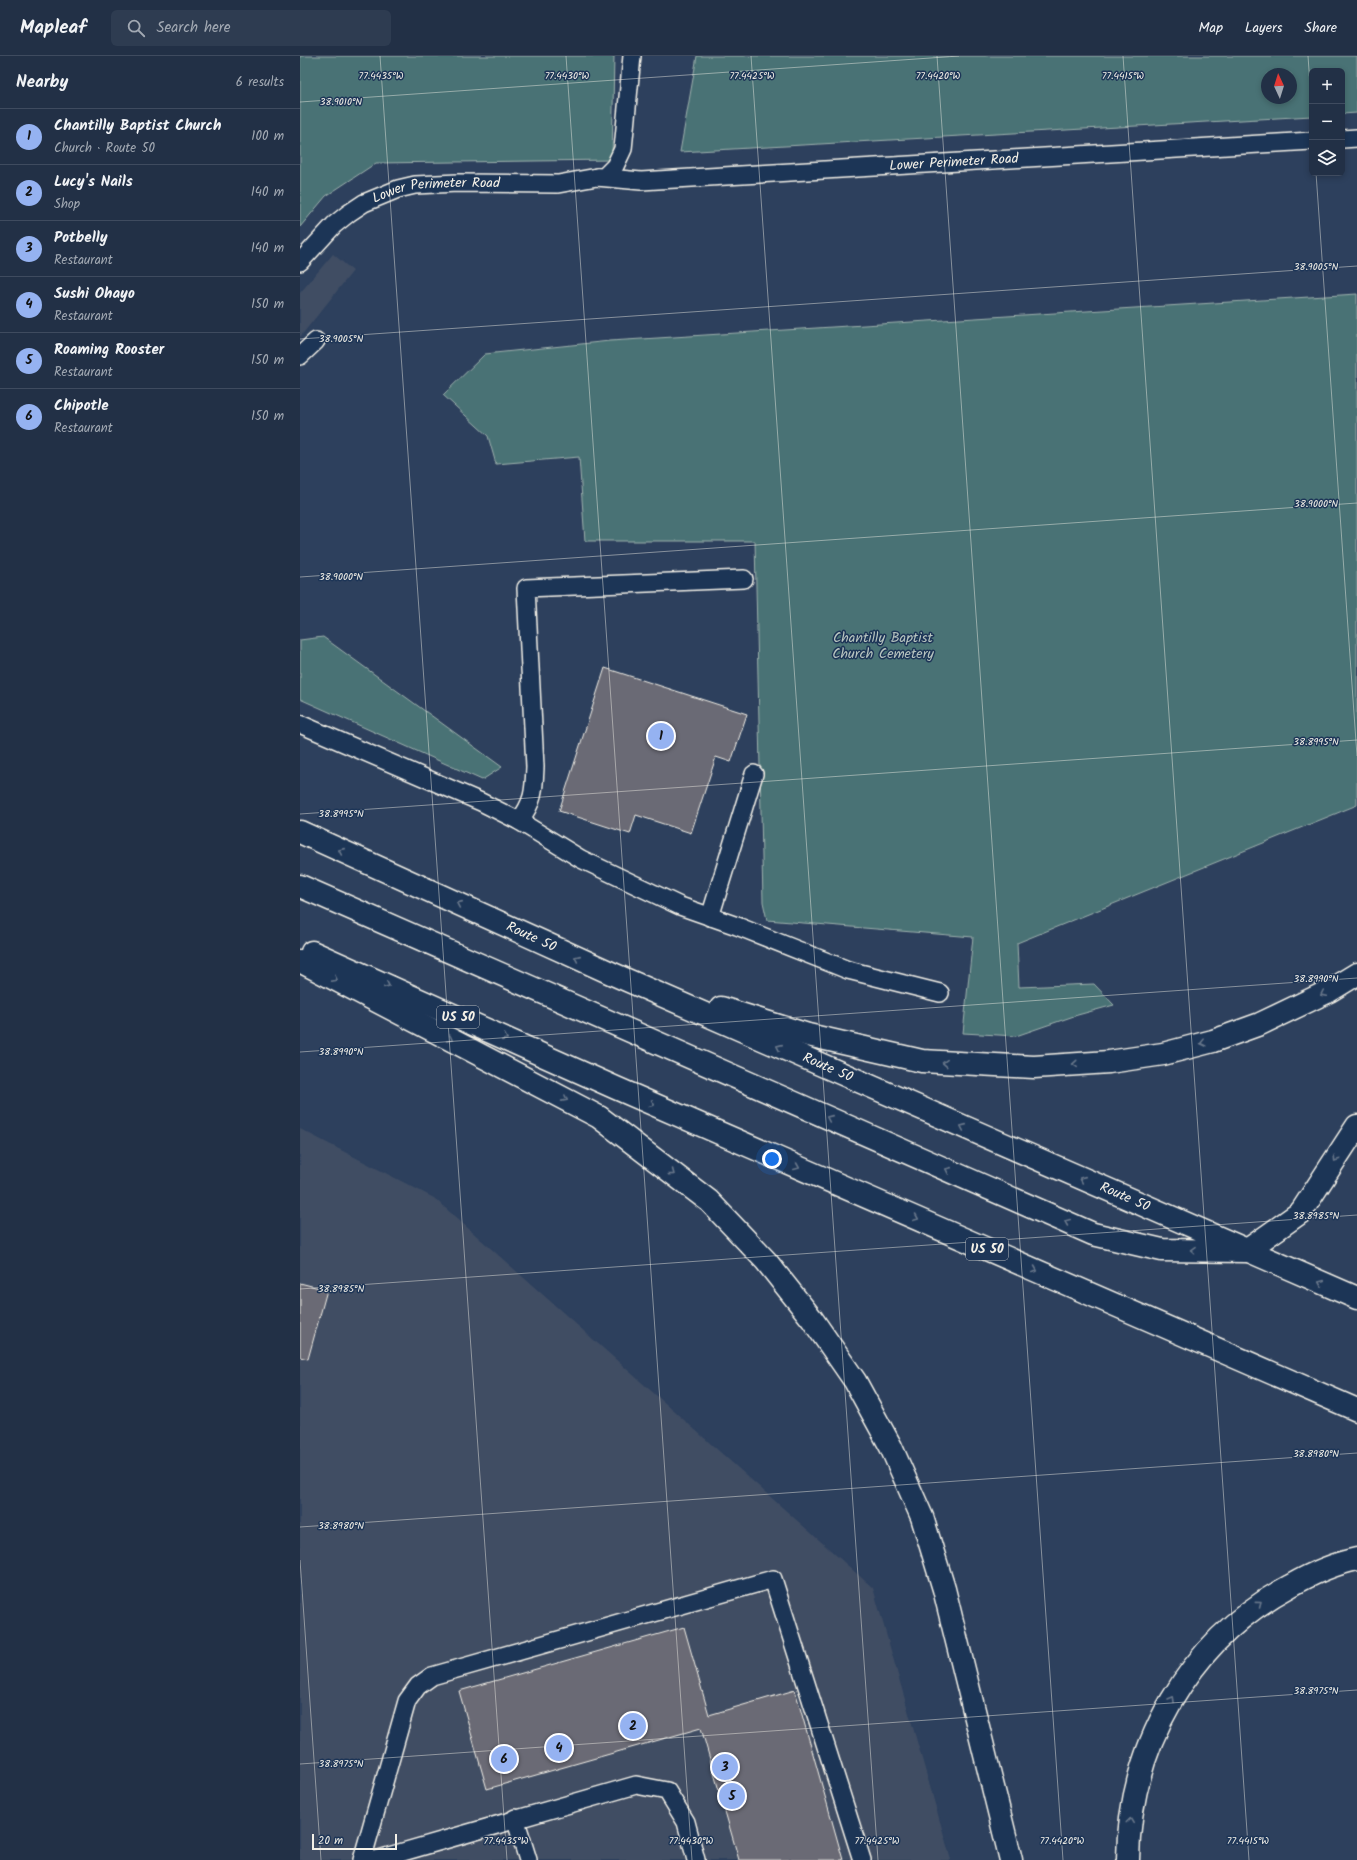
<!DOCTYPE html>
<meta charset="utf-8">
<style>
body{margin:0;font-family:Kalam,sans-serif;background:#2e3c51;color:#f1f3f6}
.controls{position:absolute;right:12px;top:12px;display:grid;overflow:hidden;border-radius:6px;box-shadow:0 2px 6px #0003}
.controls button{width:36px;height:36px;display:grid;place-items:center;padding:0;border:0;border-bottom:1px solid #3f4b5f;background:#223046;color:#f1f3f6;font:20px sans-serif}
.compass{position:absolute;left:961px;top:12px;width:36px;height:36px;border-radius:50%;background:#223046;box-shadow:0 2px 6px #0003;rotate:356deg}
.scale{position:absolute;left:12px;bottom:10px;width:85px;box-sizing:border-box;padding-left:4px;border:2px solid #f4f1e8;border-top:0;font-size:11px;line-height:14px;white-space:nowrap;color:#f4f1e8;-webkit-text-stroke:3px #1d3557;paint-order:stroke}
.you{position:absolute;left:472px;top:1103px;width:14px;height:14px;margin:-10px;border:3px solid #fff;border-radius:50%;background:#1a73e8;box-shadow:0 0 0 6px #1a73e833}
.badge{display:grid;place-items:center;width:26px;height:26px;border-radius:50%;background:#95b2f1;color:#111;font-size:13px;font-weight:700}
.pin{position:absolute;translate:-50% -50%;border:2px solid #fff;box-shadow:0 1px 4px #0006}
.list{margin:0;padding:0;list-style:none}
h2{display:flex;justify-content:space-between;align-items:center;height:52px;margin:0;padding:0 16px;font-size:17px}
h2 small{font-size:13px;font-weight:400;color:#a2a9b3}
.list li{display:grid;grid-template-columns:26px 1fr auto;gap:12px;align-items:center;box-sizing:border-box;height:56px;padding:0 16px;border-top:1px solid #3f4b5f}
.list b{display:block;font-size:15px;white-space:nowrap}
.list p{margin:0;font-size:13px;white-space:nowrap;color:#a2a9b3}
.list em{font-size:13px;font-style:normal;color:#a2a9b3}
.icon{flex:none;width:22px;height:22px;fill:none;stroke:currentColor;stroke-width:2;stroke-linecap:round;stroke-linejoin:round}
.map{position:relative;flex:none;width:1057px;height:1804px;overflow:hidden}
header{display:flex;align-items:center;gap:24px;box-sizing:border-box;height:56px;padding:0 20px;background:#223046;border-bottom:1px solid #3f4b5f}
header strong{font-size:19px}
nav{display:flex;gap:22px;margin-inline-start:auto;font-size:14px}
.search{width:280px;height:36px;background:#2e3c51;display:flex;align-items:center;gap:10px;box-sizing:border-box;padding:0 14px;border-radius:6px;color:#a2a9b3;font-size:15px}
main{display:flex}
aside{flex:1;background:#223046}
.map>svg:first-child{display:block}
.built{fill:#404d64}
.green{fill:#4a7275;stroke:#9fb2ae;fill-rule:evenodd}
.building{fill:#6b6a75;stroke:#f4f1e8}
.lines{fill:none;stroke-linecap:round;stroke-linejoin:round}
.lane-casing{stroke:#f4f1e8;stroke-width:20}
.highway-casing{stroke:#f4f1e8;stroke-width:25}
.lane{stroke:#1d3557;stroke-width:17}
.highway{stroke:#1d3557;stroke-width:22}
.oneway{stroke:#68778a}
.ticks{fill:none;stroke:#f4f1e8;stroke-width:1;stroke-opacity:0.45}
.labels{text-anchor:middle;dominant-baseline:central;stroke-width:3;stroke-linejoin:round;paint-order:stroke}
.shield{fill:#1d3557;stroke:#b4b9bc;stroke-width:1}
.shield-label{font-size:13px;font-weight:bold;fill:#f4f1e8}
.street-label{font-size:14px;fill:#f4f1e8;stroke:#1d3557}
.park-label{font-size:14px;fill:#b8c5c0;stroke:#1d3557}
.ticks-label{font-size:10px;text-anchor:middle;fill:#f4f1e8;stroke:#1d3557;stroke-width:3;stroke-linejoin:round;paint-order:stroke}
</style>
<header>
<strong>Mapleaf</strong>
<div class="search"><svg class="icon" aria-label="search" viewBox="0 0 24 24"><circle cx="10" cy="10" r="6"/><path d="M15 15l6 6"/></svg>Search here</div>
<nav><a>Map</a><a>Layers</a><a>Share</a></nav>
</header>
<main>
<aside>
<h2>Nearby<small>6 results</small></h2>
<ul class="list">
<li><span class="badge">1</span><div><b>Chantilly Baptist Church</b><p>Church · Route 50</p></div><em>100 m</em></li>
<li><span class="badge">2</span><div><b>Lucy's Nails</b><p>Shop</p></div><em>140 m</em></li>
<li><span class="badge">3</span><div><b>Potbelly</b><p>Restaurant</p></div><em>140 m</em></li>
<li><span class="badge">4</span><div><b>Sushi Ohayo</b><p>Restaurant</p></div><em>150 m</em></li>
<li><span class="badge">5</span><div><b>Roaming Rooster</b><p>Restaurant</p></div><em>150 m</em></li>
<li><span class="badge">6</span><div><b>Chipotle</b><p>Restaurant</p></div><em>150 m</em></li>
</ul>
</aside>
<div class="map">
<svg width="1057" height="1804" viewBox="0 0 1057 1804">
<rect width="100%" height="100%" fill="#2d405d"/>
<filter id="ink" filterUnits="userSpaceOnUse"><feTurbulence type="fractalNoise" baseFrequency=".025" numOctaves="2"/><feDisplacementMap in="SourceGraphic" scale="8" xChannelSelector="R" yChannelSelector="G"/><feConvolveMatrix kernelMatrix="1 2 1 2 8 2 1 2 1" color-interpolation-filters="sRGB"/></filter>
<g filter="url(#ink)">
<!-- built -->
<path class="built" d="M33 198 53 215 0 281V237Z
M0 1073 134 1142 573 1532 651 1804H0Z"/>
<!-- green -->
<path class="green" d="M0 0H314L312 104 76 107 26 140 0 171Z
M397 0H1057V57L1042 58V15H1012V60L380 96ZM967 18H991V42H967Z
M1057 238V749L717 887 719 931 794 928 814 949 774 960 716 980 663 977 673 881 467 864 463 846 455 485H285L279 401 196 408 188 380 143 339 185 298 310 285Z
M23 581 202 711 182 724 0 643V584Z"/>
<!-- building -->
<path class="building" d="M305 612 447 658 431 706 416 701 391 777 336 759 330 778 259 755Z
M0 1227 27 1234 8 1303 0 1301Z
M384 1571 409 1659 495 1634 543 1804H439L401 1672 187 1733 159 1635Z"/>
<g class="lines">
<!-- lane casing -->
<g class="lane-casing">
<g id="lane">
<path d="M1042 83 1057 82"/>
<path d="M297 121H304L315 110 323 93 332 0"/>
<path id="s1" d="M0 206 34 169 49 157 64 147 98 133 115 129 158 127 258 128 297 121 341 125 1012 85"/>
<path d="M0 300 16 285"/>
<path d="M0 668 181 746 219 765 281 803 380 850 437 870 548 914 640 937"/>
<path d="M219 765C234 746 234 734 235 711L226 532 444 523"/>
<path d="M410 861 454 718"/>
<path d="M215 1762 228 1804"/>
<path d="M62 1804 107 1645 118 1630 132 1620 473 1523 562 1804"/>
<path d="M75 1804 336 1729 367 1735 386 1766 396 1804"/>
</g>
</g>
<!-- highway casing -->
<g class="highway-casing">
<g id="highway">
<path id="s2" d="M0 776 313 918 1057 1242"/>
<path d="M0 830 793 1178 862 1194 946 1195 1001 1156 1057 1070"/>
<path d="M12 896 316 1032 1057 1354"/>
<path d="M0 905 299 1061 409 1145 466 1205 512 1263 555 1325 591 1391 622 1461 644 1533 711 1804"/>
<path d="M421 952 508 979 622 1005 734 1011 809 1006 863 998 913 985 960 968 1029 935 1057 918"/>
<path d="M828 1804C829 1690 889 1584 990 1530 1011 1518 1033 1508 1057 1503"/>
</g>
</g>
<!-- lane -->
<use href="#lane" class="lane"/>
<!-- highway -->
<use href="#highway" class="highway"/>
</g>
<!-- one-way arrows -->
<defs><path id="oneway-chevron" d="M-2-3.5L2.5 0L-2 3.5" fill="none" stroke-width="1.6" stroke-linecap="round" stroke-linejoin="round"/></defs>
<g class="oneway">
<use href="#oneway-chevron" transform="translate(41 795) rotate(-156)"/>
<use href="#oneway-chevron" transform="translate(159 848) rotate(-156)"/>
<use href="#oneway-chevron" transform="translate(277 902) rotate(-156)"/>
<use href="#oneway-chevron" transform="translate(35 923) rotate(28)"/>
<use href="#oneway-chevron" transform="translate(87 929) rotate(24)"/>
<use href="#oneway-chevron" transform="translate(1023 938) rotate(154)"/>
<use href="#oneway-chevron" transform="translate(205 982) rotate(24)"/>
<use href="#oneway-chevron" transform="translate(150 983) rotate(28)"/>
<use href="#oneway-chevron" transform="translate(903 987) rotate(166)"/>
<use href="#oneway-chevron" transform="translate(479 991) rotate(-156)"/>
<use href="#oneway-chevron" transform="translate(645 1007) rotate(-177)"/>
<use href="#oneway-chevron" transform="translate(775 1008) rotate(176)"/>
<use href="#oneway-chevron" transform="translate(265 1043) rotate(28)"/>
<use href="#oneway-chevron" transform="translate(352 1048) rotate(23)"/>
<use href="#oneway-chevron" transform="translate(529 1062) rotate(-156)"/>
<use href="#oneway-chevron" transform="translate(663 1071) rotate(-156)"/>
<use href="#oneway-chevron" transform="translate(1036 1103) rotate(123)"/>
<use href="#oneway-chevron" transform="translate(497 1111) rotate(23)"/>
<use href="#oneway-chevron" transform="translate(648 1114) rotate(-156)"/>
<use href="#oneway-chevron" transform="translate(372 1117) rotate(37)"/>
<use href="#oneway-chevron" transform="translate(782 1123) rotate(-156)"/>
<use href="#oneway-chevron" transform="translate(616 1162) rotate(23)"/>
<use href="#oneway-chevron" transform="translate(767 1166) rotate(-157)"/>
<use href="#oneway-chevron" transform="translate(893 1194) rotate(-179)"/>
<use href="#oneway-chevron" transform="translate(735 1214) rotate(23)"/>
<use href="#oneway-chevron" transform="translate(1021 1227) rotate(-157)"/>
<use href="#oneway-chevron" transform="translate(959 1548) rotate(-37)"/>
<use href="#oneway-chevron" transform="translate(872 1643) rotate(-60)"/>
<use href="#oneway-chevron" transform="translate(830 1765) rotate(-83)"/>
</g>
</g>
<!-- ticks -->
<path class="ticks" d="M80 0 207 1804M266 0 392 1804M451 0 578 1804M637 0 763 1804M823 0 949 1804M1008 0 1012 57M0 46 659 0M1016 117 1057 700M0 283 1057 210M0 521 1057 447M0 758 1057 684M0 996 1057 922M0 1233 1057 1159M0 1471 1057 1397M0 1504 21 1804M0 1708 1057 1634"/>
<g class="labels">
<!-- shield labels -->
<g class="shield">
<rect x="137" y="950" width="42" height="22" rx="3"/>
<rect x="666" y="1182" width="42" height="22" rx="3"/>
</g>
<g class="shield-label">
<text x="158" y="961">US 50</text>
<text x="687" y="1193">US 50</text>
</g>
<!-- street labels -->
<g class="street-label">
<text stroke="none"><textPath href="#s1" startOffset="682">Lower Perimeter Road</textPath></text>
<text stroke="none"><textPath href="#s1" startOffset="162">Lower Perimeter Road</textPath></text>
<text stroke="none"><textPath href="#s2" startOffset="254">Route 50</textPath></text>
<text stroke="none"><textPath href="#s2" startOffset="578">Route 50</textPath></text>
<text stroke="none"><textPath href="#s2" startOffset="902">Route 50</textPath></text>
</g>
<!-- park labels -->
<g class="park-label">
<text x="583" y="582">Chantilly Baptist<tspan x="583" dy="16">Church Cemetery</tspan></text>
</g>
</g>
<g class="ticks-label">
<text x="81" y="23">77.4435°W</text>
<text x="267" y="23">77.4430°W</text>
<text x="452" y="23">77.4425°W</text>
<text x="638" y="23">77.4420°W</text>
<text x="823" y="23">77.4415°W</text>
<text x="41" y="49">38.9010°N</text>
<text x="1016" y="214">38.9005°N</text>
<text x="41" y="286">38.9005°N</text>
<text x="1016" y="451">38.9000°N</text>
<text x="41" y="524">38.9000°N</text>
<text x="1016" y="689">38.8995°N</text>
<text x="41" y="761">38.8995°N</text>
<text x="1016" y="926">38.8990°N</text>
<text x="41" y="999">38.8990°N</text>
<text x="1016" y="1163">38.8985°N</text>
<text x="41" y="1236">38.8985°N</text>
<text x="1016" y="1401">38.8980°N</text>
<text x="41" y="1473">38.8980°N</text>
<text x="1016" y="1638">38.8975°N</text>
<text x="41" y="1711">38.8975°N</text>
<text x="206" y="1788">77.4435°W</text>
<text x="391" y="1788">77.4430°W</text>
<text x="577" y="1788">77.4425°W</text>
<text x="762" y="1788">77.4420°W</text>
<text x="948" y="1788">77.4415°W</text>
</g>
</svg>
<div class="controls">
<button>+</button>
<button>−</button>
<button><svg class="icon" aria-label="layers" viewBox="0 0 24 24"><path d="M12 4l9 5-9 5-9-5zM3 14l9 5 9-5"/></svg></button>
</div>
<svg class="compass" viewBox="-18 -18 36 36"><path d="M0-13l5 13h-10z" fill="#e53935"/><path d="M0 13l5-13h-10z" fill="#a2a9b3"/></svg>
<div class="scale">20 m</div>
<div class="you"></div>
<div class="pin badge" style="left:361px;top:680px">1</div>
<div class="pin badge" style="left:333px;top:1670px">2</div>
<div class="pin badge" style="left:425px;top:1711px">3</div>
<div class="pin badge" style="left:259px;top:1692px">4</div>
<div class="pin badge" style="left:432px;top:1740px">5</div>
<div class="pin badge" style="left:204px;top:1703px">6</div>
</div>
</main>
